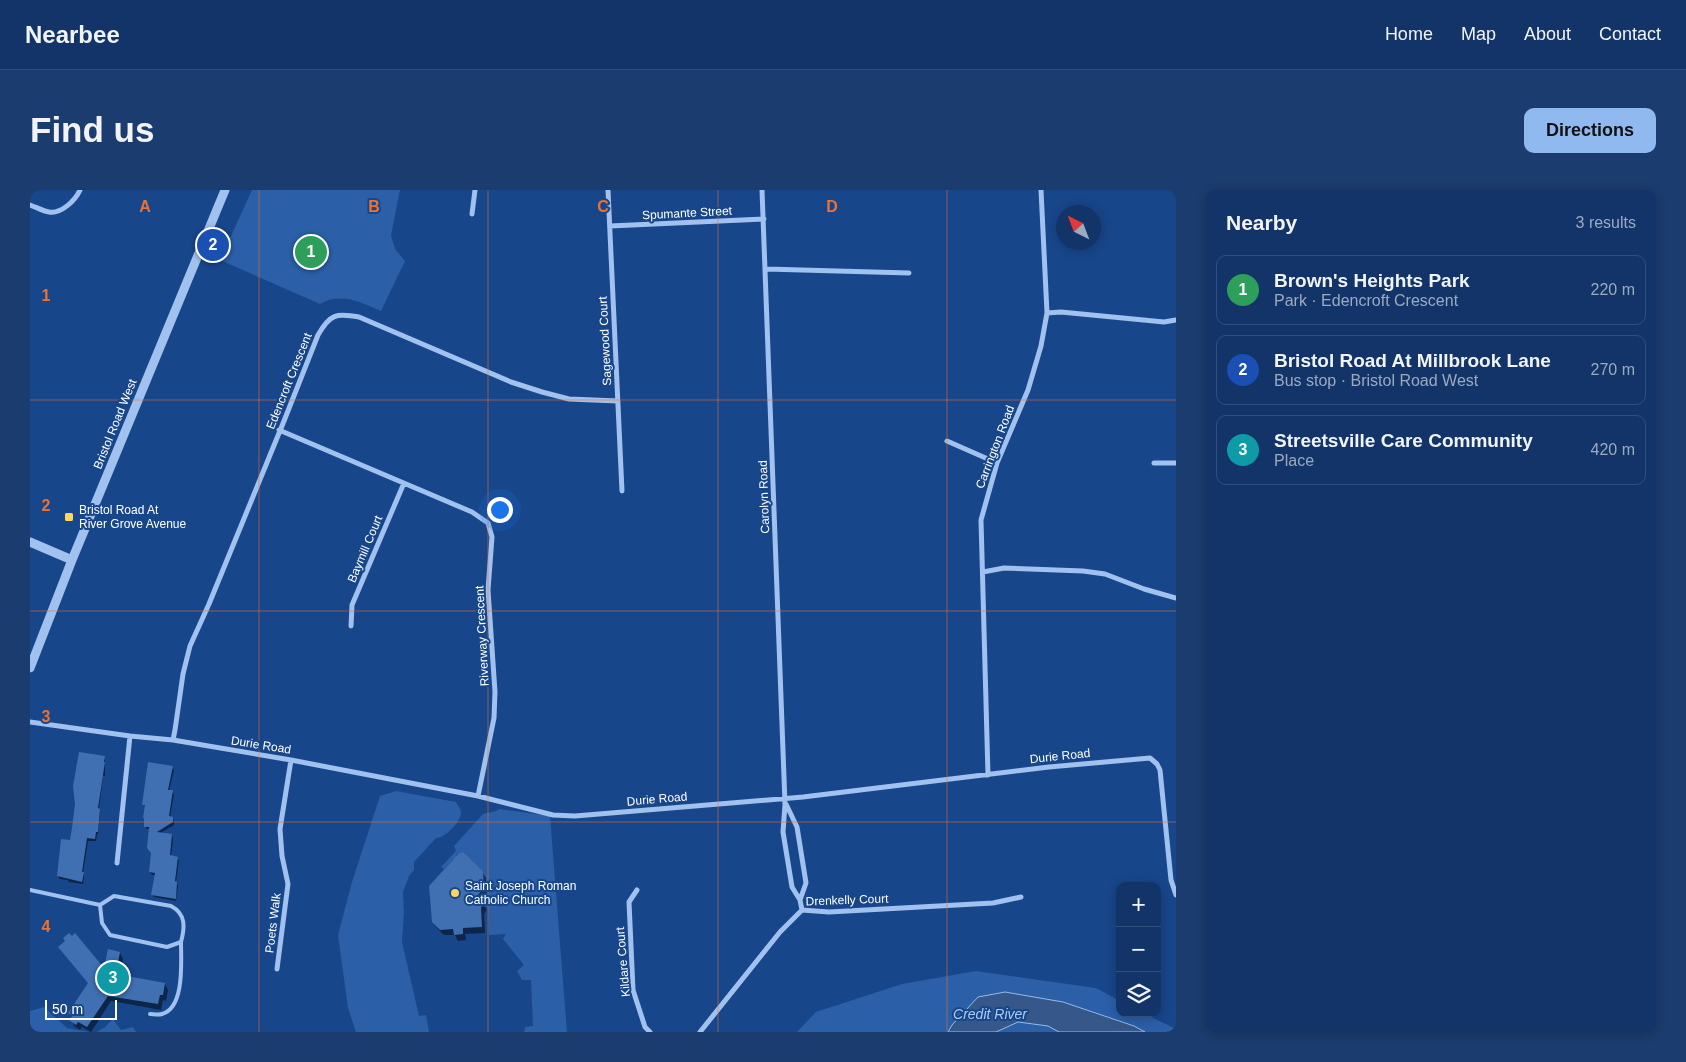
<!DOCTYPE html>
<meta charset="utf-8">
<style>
body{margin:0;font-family:Arial,sans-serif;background:#1b3c6e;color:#f1f3f6}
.controls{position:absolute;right:15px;bottom:15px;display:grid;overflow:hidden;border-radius:10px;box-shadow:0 2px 12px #0003}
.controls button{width:45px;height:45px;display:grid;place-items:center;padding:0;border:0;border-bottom:1px solid #314f7c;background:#123468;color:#f1f3f6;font:25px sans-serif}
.compass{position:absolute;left:1026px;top:15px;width:45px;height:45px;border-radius:50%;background:#123468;box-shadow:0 2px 12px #0003;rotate:318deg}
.scale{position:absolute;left:15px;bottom:12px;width:72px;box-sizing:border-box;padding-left:5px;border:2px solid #fff;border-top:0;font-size:14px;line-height:18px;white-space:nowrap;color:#fff;-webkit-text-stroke:4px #18468a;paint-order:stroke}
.you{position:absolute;left:469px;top:319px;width:18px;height:18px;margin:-12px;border:4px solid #fff;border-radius:50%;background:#1a73e8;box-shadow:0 0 0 8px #1a73e833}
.badge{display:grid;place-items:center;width:32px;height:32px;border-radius:50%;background:#90b9f0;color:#fff;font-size:16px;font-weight:700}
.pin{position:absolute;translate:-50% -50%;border:2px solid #fff;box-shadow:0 1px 5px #0006}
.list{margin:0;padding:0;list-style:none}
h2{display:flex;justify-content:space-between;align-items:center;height:65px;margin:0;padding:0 20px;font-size:21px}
h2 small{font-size:16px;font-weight:400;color:#9caac0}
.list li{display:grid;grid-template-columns:32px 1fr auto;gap:15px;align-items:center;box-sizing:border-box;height:70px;margin:0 10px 10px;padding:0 10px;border:1px solid #314f7c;border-radius:10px}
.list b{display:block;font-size:19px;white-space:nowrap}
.list p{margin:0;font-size:16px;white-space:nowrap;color:#9caac0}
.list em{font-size:16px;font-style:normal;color:#9caac0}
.icon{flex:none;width:28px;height:28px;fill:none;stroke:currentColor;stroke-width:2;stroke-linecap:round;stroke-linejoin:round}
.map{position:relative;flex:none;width:1146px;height:842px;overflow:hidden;border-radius:10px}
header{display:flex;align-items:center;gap:30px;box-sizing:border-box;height:70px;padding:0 25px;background:#123468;border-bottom:1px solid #314f7c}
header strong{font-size:24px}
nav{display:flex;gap:28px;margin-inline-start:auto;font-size:18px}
.intro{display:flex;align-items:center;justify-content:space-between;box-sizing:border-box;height:120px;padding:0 30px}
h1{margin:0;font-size:35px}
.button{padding:12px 22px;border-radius:10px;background:#90b9f0;color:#111;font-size:18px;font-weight:700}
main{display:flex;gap:30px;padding:0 30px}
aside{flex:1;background:#123468;border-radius:10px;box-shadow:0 2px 12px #0003}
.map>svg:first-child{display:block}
.green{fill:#2b5fa8}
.water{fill:#365789;stroke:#93bcf0}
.shadow{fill:#0007}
.building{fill:#4070b2}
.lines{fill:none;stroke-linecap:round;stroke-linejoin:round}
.service{stroke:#a1c1ee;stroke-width:4}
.minor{stroke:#a1c1ee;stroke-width:5}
.tertiary{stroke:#a1c1ee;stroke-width:9}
.grid{fill:none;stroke:#eb7230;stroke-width:1;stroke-opacity:0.55}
.poi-dot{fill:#ffd55e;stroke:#18468a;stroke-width:2}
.labels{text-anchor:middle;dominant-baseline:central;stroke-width:4;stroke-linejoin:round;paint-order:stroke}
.street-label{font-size:12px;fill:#fff;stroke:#18468a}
.poi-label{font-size:12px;fill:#fff;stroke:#18468a;text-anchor:start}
.water-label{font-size:14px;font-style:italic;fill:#adccf5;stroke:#18468a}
.grid-label{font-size:16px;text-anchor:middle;font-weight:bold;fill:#eb7230;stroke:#18468a;stroke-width:4;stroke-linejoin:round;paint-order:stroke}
</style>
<header>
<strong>Nearbee</strong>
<nav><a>Home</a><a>Map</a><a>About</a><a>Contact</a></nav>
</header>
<div class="intro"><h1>Find us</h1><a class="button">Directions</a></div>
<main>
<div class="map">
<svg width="1146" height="842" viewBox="0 0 1146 842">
<rect width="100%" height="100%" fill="#18468a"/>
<!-- green -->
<path class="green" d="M222 0H370L361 45 365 59 375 71 351 121C330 112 311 102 290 114L190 70Z
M366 601 426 612C428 616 431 619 431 623 431 632 414 649 406 648L384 672V680L379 686 373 702 374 722 372 752 389 826 396 825 399 842H326L318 818 308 745 322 692 350 606Z
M469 619 520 626 537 842H494L495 837 503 836 501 790H492L487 781 494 775 473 749 476 744 459 745 458 717H451L454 715 453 711 446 707 454 698 453 681 432 662 429 663 426 665 427 669H423L414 679 411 677 426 661 424 656 453 624 466 621Z
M946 781 1066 798 1090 811V823H1113L1146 839V842H1115L1104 836 1033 812 975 802 922 835 918 842H767L786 822 872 794Z
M14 817 37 838 60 842H0V821Z
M83 829 91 840 103 837 106 842H67L75 837Z
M988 832 1018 836 1029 842H966Z"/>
<!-- water -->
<path class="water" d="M975 802 1033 812 1104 836 1115 842H1029L1018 836 988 832 966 842H918L922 835 948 807Z"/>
<!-- shadow -->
<path class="shadow" d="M74 567 75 570V586H73L69 619 70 623 68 644H67L66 651H58L53 683 54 686 53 694 39 692 38 690 30 689 28 686Z
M142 577 144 580 139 601 142 602 144 604 140 627 144 630V635L130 643 142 645 143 648 141 667 147 668 149 670 146 692 148 696 146 711 124 707 122 704 126 685H122L120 682 123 664 120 639H117L115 636 116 618 114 614Z
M452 681 456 688 457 705 451 711 456 718V721L454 724 455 743 435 744 436 750 428 751 425 745H414L407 738 403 732Z
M90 763 93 769 90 786 135 794 138 800 136 811 133 810 131 820 81 811 61 842 52 837 50 840 44 836 40 823Z"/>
<!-- building -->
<path class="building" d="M49 562 75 566 74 572H75L68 618 70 619 68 642H66L65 649 57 648 52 682H54L52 692 27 686 31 649 40 650 42 638 45 614 43 596Z
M118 572 143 576 138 600H143L139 626 143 627V632L127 642 142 644 140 665 148 667 145 691 147 692 146 709 121 705 125 683 119 682 121 663 117 658 119 637H114V628H113L115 615H112Z
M433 662 453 681 454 698 447 706 453 711 454 715 451 717 452 737 433 738V744L424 745 423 739 410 740 402 732 399 696 429 663Z
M39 743 42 746 45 743 74 778 78 759 90 762 86 784 135 793 133 805H130L128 814 78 806 57 837 48 832 46 835 39 830 42 826 38 823 58 793 28 757 35 751 33 748Z"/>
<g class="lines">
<!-- service -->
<path class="service" d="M0 700 70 715
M84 706 141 716C156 724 155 737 151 752L137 757 80 745 72 733 70 715Z
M120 824C123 824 129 825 132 824 155 818 151 771 151 752"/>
<!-- minor -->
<path class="minor" d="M578 0 592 301
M732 0 755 614 753 642 762 697 770 710 772 720
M0 15C6 17 13 21 19 22 31 24 45 11 50 0
M442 24 445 0
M580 36 734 29
M736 79 879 83
M1017 123 1031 122 1134 132 1146 130
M249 240 442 322 458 333 462 347 458 400 465 502 464 528 448 606
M917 251 967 273
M1124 273H1146
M953 382 974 378 1053 381 1075 384 1114 399 1146 408
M321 436 322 415 374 293
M0 532 100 546 143 550 261 570 448 606 523 625 545 626 773 607 1019 577 1120 568 1127 574 1130 580 1141 690 1146 705
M143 550 145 540 153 484 160 456 179 414 254 231 288 145C300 124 306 123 329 127L481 192 512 202 539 209 588 211
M958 585 951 330 967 273 998 200 1011 156 1017 123 1011 0
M756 614 767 637 776 693 770 710
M87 673 100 546
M607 700 599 712 603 800 615 837 620 842
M247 779 258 694 252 666 250 639 261 570
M670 842 750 742 772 720 799 722 963 713 991 707"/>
<!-- tertiary -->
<path class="tertiary" d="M0 352 42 370
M0 478 42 370 195 0"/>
</g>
<!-- grid -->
<path class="grid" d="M229 0V842M458 0V842M688 0V842M917 0V842M0 210H1146M0 421H1146M0 632H1146"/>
<!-- markers -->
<g class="poi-dot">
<rect x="34" y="322" width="10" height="10" rx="2.5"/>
<circle cx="425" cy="703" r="5"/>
</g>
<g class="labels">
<!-- street labels -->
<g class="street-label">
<text transform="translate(657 23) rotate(-3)">Spumante Street</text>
<text transform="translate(575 151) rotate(-93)">Sagewood Court</text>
<text transform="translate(259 191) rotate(-68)">Edencroft Crescent</text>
<text transform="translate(85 234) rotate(-68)">Bristol Road West</text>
<text transform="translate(965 257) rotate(-69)">Carrington Road</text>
<text transform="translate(734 307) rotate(-92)">Carolyn Road</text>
<text transform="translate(335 359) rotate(-67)">Baymill Court</text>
<text transform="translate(452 446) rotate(-93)">Riverway Crescent</text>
<text transform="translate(231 555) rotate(9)">Durie Road</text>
<text transform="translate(1030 566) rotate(-6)">Durie Road</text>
<text transform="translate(627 609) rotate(-5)">Durie Road</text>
<text transform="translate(817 710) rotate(-2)">Drenkelly Court</text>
<text transform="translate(243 733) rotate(-83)">Poets Walk</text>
<text transform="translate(593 772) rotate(-95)">Kildare Court</text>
</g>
<!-- poi labels -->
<g class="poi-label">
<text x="49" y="320">Bristol Road At<tspan x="49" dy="14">River Grove Avenue</tspan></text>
<text x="435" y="696">Saint Joseph Roman<tspan x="435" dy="14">Catholic Church</tspan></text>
</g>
<!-- water labels -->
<g class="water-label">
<text x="960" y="824">Credit River</text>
</g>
</g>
<g class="grid-label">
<text x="115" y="22">A</text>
<text x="344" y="22">B</text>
<text x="573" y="22">C</text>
<text x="802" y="22">D</text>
<text x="16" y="111">1</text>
<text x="16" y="321">2</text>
<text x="16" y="532">3</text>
<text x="16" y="742">4</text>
</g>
</svg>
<div class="controls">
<button>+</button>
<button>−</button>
<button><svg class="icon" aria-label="layers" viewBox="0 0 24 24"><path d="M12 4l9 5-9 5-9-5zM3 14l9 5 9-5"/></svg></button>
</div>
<svg class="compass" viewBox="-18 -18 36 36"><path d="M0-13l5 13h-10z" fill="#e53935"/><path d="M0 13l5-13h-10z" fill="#9caac0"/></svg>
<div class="scale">50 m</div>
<div class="you"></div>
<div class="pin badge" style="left:281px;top:62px;background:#2e9e5b">1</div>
<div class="pin badge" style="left:183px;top:55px;background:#1a4fb4">2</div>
<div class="pin badge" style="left:83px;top:788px;background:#0f9aa8">3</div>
</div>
<aside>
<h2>Nearby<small>3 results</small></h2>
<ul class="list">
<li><span class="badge" style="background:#2e9e5b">1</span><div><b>Brown's Heights Park</b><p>Park · Edencroft Crescent</p></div><em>220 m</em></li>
<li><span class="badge" style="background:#1a4fb4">2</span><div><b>Bristol Road At Millbrook Lane</b><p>Bus stop · Bristol Road West</p></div><em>270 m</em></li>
<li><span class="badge" style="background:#0f9aa8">3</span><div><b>Streetsville Care Community</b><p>Place</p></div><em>420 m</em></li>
</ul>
</aside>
</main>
